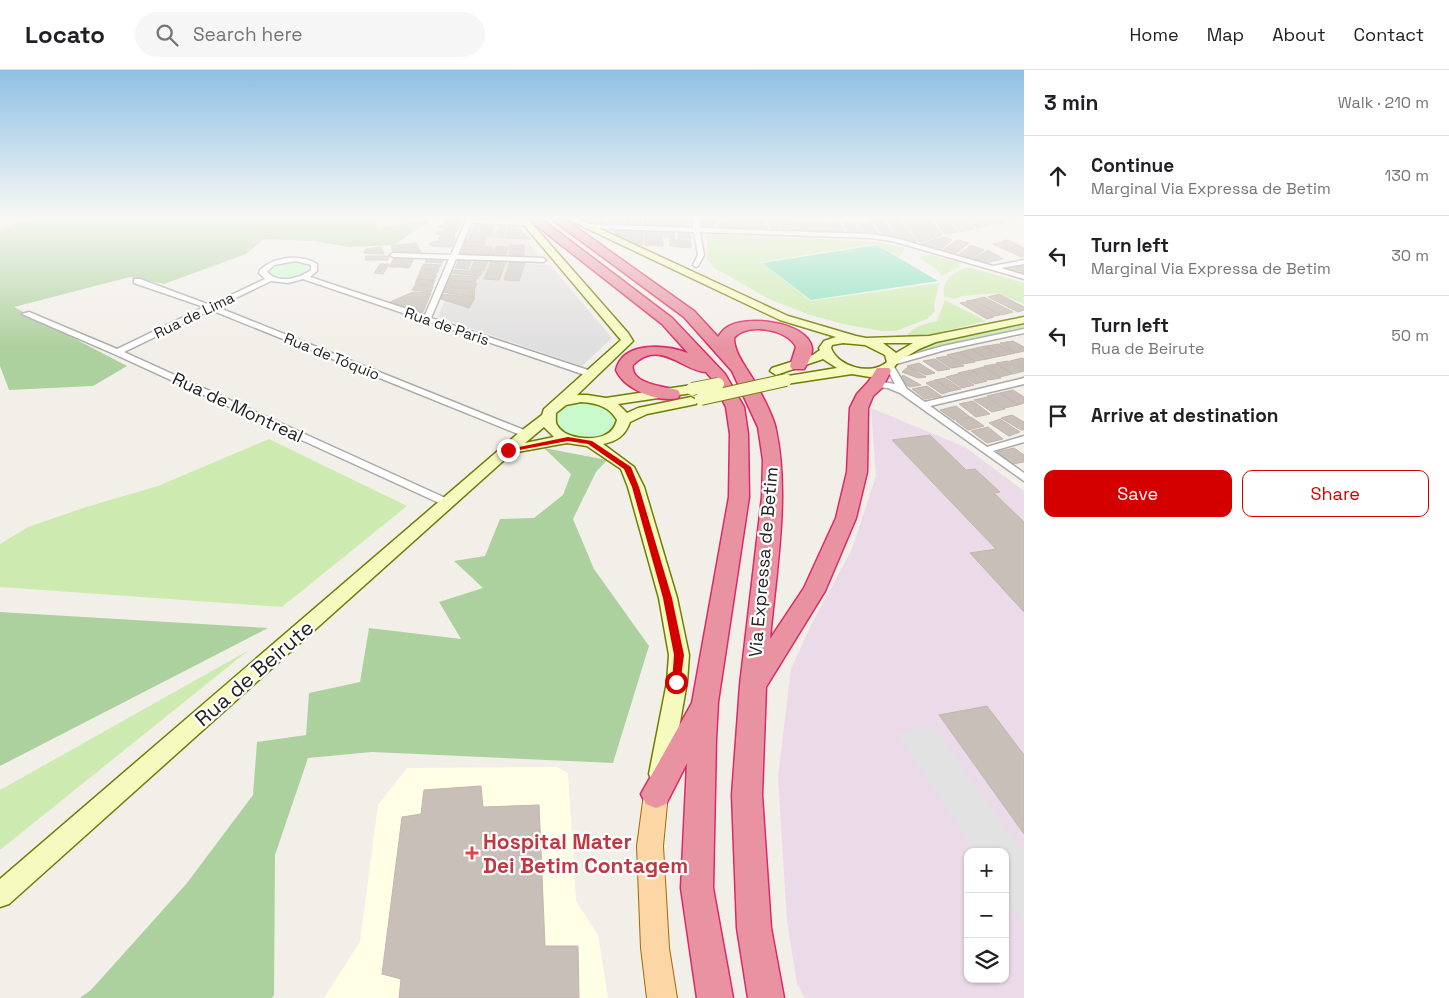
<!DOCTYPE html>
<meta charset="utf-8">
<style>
body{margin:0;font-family:"Space Grotesk",sans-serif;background:#f6f6f6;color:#202124}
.controls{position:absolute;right:15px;bottom:15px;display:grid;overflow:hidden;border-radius:10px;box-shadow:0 1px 4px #0004}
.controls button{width:45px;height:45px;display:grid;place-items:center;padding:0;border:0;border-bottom:1px solid #e0e0e0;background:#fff;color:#202124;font:25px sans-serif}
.stop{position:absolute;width:15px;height:15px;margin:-11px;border:4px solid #d40000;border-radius:50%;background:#fff}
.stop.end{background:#d40000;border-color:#fff;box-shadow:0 1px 5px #0008}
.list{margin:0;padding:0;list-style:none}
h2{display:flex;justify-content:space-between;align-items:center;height:65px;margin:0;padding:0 20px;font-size:21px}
h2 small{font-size:16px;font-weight:400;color:#757577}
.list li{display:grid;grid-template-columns:32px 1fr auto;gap:15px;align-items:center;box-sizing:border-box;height:80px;padding:0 20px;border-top:1px solid #e0e0e0}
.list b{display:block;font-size:19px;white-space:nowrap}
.list p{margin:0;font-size:16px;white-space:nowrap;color:#757577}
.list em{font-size:16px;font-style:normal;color:#757577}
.actions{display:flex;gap:10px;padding:15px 20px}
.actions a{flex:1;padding:11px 0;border:1px solid #d40000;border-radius:10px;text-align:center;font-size:18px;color:#d40000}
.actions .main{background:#d40000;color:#fff}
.icon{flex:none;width:28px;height:28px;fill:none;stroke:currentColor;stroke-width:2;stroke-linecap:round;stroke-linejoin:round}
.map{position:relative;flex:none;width:1024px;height:928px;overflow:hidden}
header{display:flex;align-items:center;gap:30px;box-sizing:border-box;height:70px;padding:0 25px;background:#fff;border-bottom:1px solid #e0e0e0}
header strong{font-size:24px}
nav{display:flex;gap:28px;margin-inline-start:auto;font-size:18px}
.search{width:350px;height:45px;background:#f6f6f6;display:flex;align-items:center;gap:12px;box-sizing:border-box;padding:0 18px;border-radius:28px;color:#757577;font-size:19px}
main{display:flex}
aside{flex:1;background:#fff}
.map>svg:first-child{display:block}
.residential{fill:#e0dfdf}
.industrial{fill:#ebdbe8;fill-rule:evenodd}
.education{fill:#ffffe5}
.grass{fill:#cdebb0}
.forest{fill:#add19e}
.park{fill:#c8facc}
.pitch{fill:#88e0be}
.parking{fill:#e2e2e2}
.building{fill:#c7bfb8;stroke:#c4b6ab}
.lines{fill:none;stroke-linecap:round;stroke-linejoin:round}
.street-casing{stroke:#a9a9a9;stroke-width:3}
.secondary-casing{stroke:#707d05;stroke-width:3}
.primary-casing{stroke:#a06b00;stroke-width:2}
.highway-casing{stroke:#dc2a67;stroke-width:3}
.street{fill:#fff;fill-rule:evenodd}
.secondary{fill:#f7fabf;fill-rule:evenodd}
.primary{fill:#fcd6a4;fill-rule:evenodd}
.highway{fill:#e892a2;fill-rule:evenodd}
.secondary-bridge-casing{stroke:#707d05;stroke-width:14;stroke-linecap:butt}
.secondary-bridge{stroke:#f7fabf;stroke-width:12}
.route{fill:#d40000}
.health-dot{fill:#e0444e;stroke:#fff;stroke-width:2}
.labels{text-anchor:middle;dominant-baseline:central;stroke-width:4.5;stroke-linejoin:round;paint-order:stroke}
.far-street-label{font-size:15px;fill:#222;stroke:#fff}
.street-label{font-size:18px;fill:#222;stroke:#fff}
.near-street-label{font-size:21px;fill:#222;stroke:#fff}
.near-health-label{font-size:21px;font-weight:bold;fill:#be3a42;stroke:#fff;text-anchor:start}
</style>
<header>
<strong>Locato</strong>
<div class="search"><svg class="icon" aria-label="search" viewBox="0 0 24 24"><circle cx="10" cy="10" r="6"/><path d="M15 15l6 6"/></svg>Search here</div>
<nav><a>Home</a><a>Map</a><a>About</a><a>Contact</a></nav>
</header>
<main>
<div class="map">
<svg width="1024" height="928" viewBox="0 0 1024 928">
<rect width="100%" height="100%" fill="#f2efe9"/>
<!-- residential -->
<path class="residential" d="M472 154 519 156 539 188 459 186Z
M461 191 550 195 612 268 582 296 438 247Z"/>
<!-- industrial -->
<path class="industrial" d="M871 338 965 377 1024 421V928H805L797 914 787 851 778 707 791 599 811 555 852 479 876 406ZM968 782H1005V909H968Z"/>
<!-- education -->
<path class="education" d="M557 697 568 703 576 831 598 865 608 928H324L360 872 378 735 407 698Z"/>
<!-- grass -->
<path class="grass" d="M707 164 878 172 905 178 899 186 876 174 760 192 811 231 939 213 934 235 935 241 927 249 896 261H882L848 255 810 245 769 229 713 197 707 188Z
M930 185 958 192 960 196 942 206 935 198 918 187Z
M967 197 1024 213V234L998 223 961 226 955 229 944 226C942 208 953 204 967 197Z
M945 230 986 251 932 264 906 267C913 256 925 254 937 251Z
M1024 253V258L939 277 903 288 933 273Z
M269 369 407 436 282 537 0 517V474L28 457 86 437 158 416Z
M249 580 0 780V720Z"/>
<!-- forest -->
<path class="forest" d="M33 148H375L378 158 432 149 394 175 349 177 314 171 264 169 246 184 164 214 130 207 14 237 127 296 93 316 9 320 0 296V159Z
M544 378 607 390 596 402 573 449 594 499 649 576 613 693 372 682 308 688 275 785 274 925 272 928H80L91 920 187 813 253 725 257 672 306 665 309 623 360 612 369 558 461 569 439 532 483 518 454 491 485 486 500 449 534 448 563 425 571 404Z
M0 542 268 558 0 696Z"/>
<!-- park -->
<path class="park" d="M287 191 303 193 308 199C297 208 280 211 269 201L271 197Z
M582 332C592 333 622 338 616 355 614 360 609 363 605 365 567 380 527 338 582 332Z"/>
<!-- pitch -->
<path class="pitch" d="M877 175 938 211 811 230 762 193Z"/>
<!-- parking -->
<path class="parking" d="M933 656 1024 784V854L1005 826V782H976L897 663Z"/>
<!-- building -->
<path class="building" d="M581 148H605L604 154 589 153Z
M608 148H623L622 155 607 154Z
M626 148H641V156L626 155Z
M645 148H660V156L645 155Z
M662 148 686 149 687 153 662 151Z
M701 148H712L721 149 712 158 703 157Z
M763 148 768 160 715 158 725 150Z
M869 148H883L885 153 871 152Z
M886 148H899L902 154 888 153Z
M902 148H915L931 169 919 172Z
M917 148H929L942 165 932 169Z
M933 148H947L958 162 945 164Z
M950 148H966L974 159 960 162Z
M970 148H987L992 154 976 158Z
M990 148H1019L996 155Z
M447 149H462L461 154H445Z
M767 149 776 150 781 160H772Z
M779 150H788L792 161H783Z
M788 150 800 151 805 162 793 161Z
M802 151 820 152 825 163 806 162Z
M663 152 688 153V157L663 156Z
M821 152 839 153 845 163H826Z
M842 152H854L861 163H849Z
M857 152H863L871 164H863Z
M866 153H872L880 166 872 164Z
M875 153 886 154 897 169 882 165Z
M889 154H895L906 172 898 169Z
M897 154H904L917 172 915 174 907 172Z
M440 155H460L459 158H439Z
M475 155 495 156 492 163 472 162Z
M500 156 506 157 503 168 496 167Z
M510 156 516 157 530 169 505 168Z
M448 159H457L456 163 442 167 435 163Z
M615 160H626V171L614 167Z
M627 161H643V175L627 172Z
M645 162H662L663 176 645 175Z
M663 162H674L675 168 663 167Z
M678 162H690L691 169H679Z
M454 164 455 170H440L438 168Z
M469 164H490V167H469Z
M943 167 952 170 938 181 917 175Z
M465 168H486V172H465Z
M670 169 691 171V178L670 176Z
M958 170 969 173 954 185 940 181Z
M1008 170 1024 178V182L1002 171Z
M435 171H454L452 177 432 176 429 174Z
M464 172H485V176L463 175Z
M1001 172 1024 183V186L1021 187 993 174Z
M416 173 421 182 393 183 391 176Z
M510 175H524V187H510Z
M971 175 984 180 971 189 957 186Z
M464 176 493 177 491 185 461 184Z
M496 176 509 177 505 186 492 185Z
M381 177 384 184 363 183 366 179Z
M988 180 1003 189 985 193 971 190Z
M366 186H389L388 190H365Z
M395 187 404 188 399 197H389Z
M405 188H414L409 198 400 197Z
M427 188 444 189 442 193 425 192Z
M459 189 471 190 468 199 455 198Z
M475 190 488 191 484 201 470 200Z
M491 191 506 192 499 210 484 209Z
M510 192 525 193 519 211 504 210Z
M380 194H389L383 204 374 203Z
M424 194 441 195 438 199 421 198Z
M1024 196V205L1006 199Z
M421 199 439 200 436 204 419 203Z
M454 200 482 202 480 206 451 203Z
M419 204 437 205 434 210 417 209Z
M450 205 478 207 475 212 447 210Z
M417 209 435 210 433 215 415 214Z
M447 211 477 213 475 218 445 216Z
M415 215 433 216 431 222 412 220Z
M445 217 475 219 474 227 442 222Z
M413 222 431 223 423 242 390 232Z
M443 224 475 228 469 238 441 229Z
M999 224 1024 237V240L1018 242 988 227Z
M984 227 1013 242 1002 245 973 230Z
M973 230 1000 245 994 246 966 231Z
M966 232 994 247 987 249 960 233Z
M1013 271 1024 277V281L1016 283 1000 273Z
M999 274 1015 283 1002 286 986 276Z
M985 276 1001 286 987 289 972 279Z
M971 279 987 289 975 291 960 282Z
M959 282 975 292 963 294 947 285Z
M948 286 964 296 951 298 936 288Z
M1022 288 1024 289V299L1010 291Z
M935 289 950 299 938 301 923 291Z
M1008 291 1024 300V301L1013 304 996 293Z
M919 293 935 303 926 305 907 296Z
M996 294 1012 304 1000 307 984 296Z
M908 297 926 307 918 308 902 302Z
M984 297 1001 308 988 310 972 300Z
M971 300 987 311 975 314 958 303Z
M958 304 974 315 962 318 946 307Z
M903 305 921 315 910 317 900 311Z
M945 308 961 319 951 321 935 310Z
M936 310 951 321 942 324 926 313Z
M927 316 941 326 925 329 912 319Z
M1013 320 1024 327V333L1018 335 1000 323Z
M1000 323 1018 335 1005 338 987 326Z
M987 327 1005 339 992 342 974 330Z
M973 331 990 344 976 347 959 334Z
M956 336 970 347 954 350 940 340Z
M1012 345 1024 352V360H1021L1001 348Z
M971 347 984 356 968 360 956 351Z
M1000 349 1020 362 1009 366 989 353Z
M988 357 1003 369 987 373 971 361Z
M930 365 966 400 975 399 1000 422 994 423 1024 452V542L970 483 996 479 892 370Z
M1014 378 1024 385V392L1013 394 997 382Z
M987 636 1024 685V764L939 645Z
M481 716 483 737 539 735 545 876H578L579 928H399L401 909 382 904 402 747 421 744 424 720Z"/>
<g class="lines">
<!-- street casing -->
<g class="street-casing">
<path id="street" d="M467 148 525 151 528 153 525 155 471 153 458 185 543 188 546 190 543 192 456 189 431 248 594 302V306H588L303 209 288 213 271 211 217 237 529 362 531 364 529 366H523L211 240 124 282 452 431 453 433 452 435 448 437 114 284 22 244 29 242 117 279 204 237 134 213V209H140L210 235 265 209 259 203 260 200C274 186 301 184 317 194V201L310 207 425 245 449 189 393 187 390 185 393 183 451 185ZM296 191 311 195V200C298 209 279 214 267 202L274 195Z
M692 148H698L700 158 870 164 895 168 993 196 1024 190V194L1001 198 1024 205V209L892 171 870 168 700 162 704 185 698 196 696 197 693 195 698 185 694 162 585 158 582 156 585 154 693 158Z
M1024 259V263L945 280 893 295 907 319 925 332 1024 308V314L930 336 987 377 1024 366V372L993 381 1024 403V411L900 323 888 318 876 317 872 314 876 311 895 314 886 297 890 294V291L943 276Z"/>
</g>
<!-- secondary casing -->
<g class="secondary-casing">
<path id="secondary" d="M518 148H527L628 263 633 271 577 325H587L606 328 692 315 698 319 692 323 618 334 627 343 638 338 691 327 698 331 696 334 647 344 630 352C625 366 617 371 603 374L634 397 644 417 677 528 689 585 687 612 671 704 668 711 660 714 652 711 649 704 667 612 669 585 659 528 628 417 621 399 587 376 567 373 512 383 9 834 0 837V809L521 361 542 345 544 339 621 270ZM581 332C596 333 609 336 617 350 615 357 612 362 605 365 592 371 564 369 557 355 555 352 556 347 556 343L566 335ZM544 357 554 367 525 373Z
M565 148H577L788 246 856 266 866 268 929 266 1024 247V253L936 272 919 279 899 291 891 301 883 305 870 307 852 304 786 314 782 313 780 310 782 307 837 298 823 289 776 305 770 301 772 298 813 285 820 280 819 278 824 271 836 267 780 250ZM843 273 865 275 885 285 887 292C871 306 838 297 831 278L832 275ZM883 273H913L896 283Z"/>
</g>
<!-- primary casing -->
<g class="primary-casing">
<path id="primary" d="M656 713 665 716 668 724 663 776 669 878 677 928H647L641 878 637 776 644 724 647 716Z"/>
</g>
<!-- highway casing -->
<g class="highway-casing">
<path id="highway" d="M527 148H540L672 248 725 304 744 337 748 364 749 427 718 632 716 669 713 818 733 928H697L681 818 687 693 666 734 656 738 646 734 641 724 692 633 729 427 730 364 726 337 712 309 706 302C684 302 660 268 633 295 629 314 666 317 678 320L680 324 678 328C658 333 624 319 616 300 623 270 667 275 688 283L662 254Z
M550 148H563L694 241 718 267C720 264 723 260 726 258 743 244 808 251 812 278 813 284 807 295 804 299H792L790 296 796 277C788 259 747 252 734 268 734 279 741 290 746 298 755 311 774 346 776 360 790 424 776 503 770 569L804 518 836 448 847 402 850 338 857 324 869 311 877 298H889L891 301 882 318 873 326 868 338 867 402 856 448 825 521 766 617 762 725 771 858 784 928H748L737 858 732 725 740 615 762 427 763 390 758 357 732 301 684 247Z"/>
</g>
<!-- street -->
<use href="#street" class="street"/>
<!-- secondary -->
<use href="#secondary" class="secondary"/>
<!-- primary -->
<use href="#primary" class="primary"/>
<!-- highway -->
<use href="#highway" class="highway"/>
<!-- secondary-bridge casing -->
<g class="secondary-bridge-casing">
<path id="secondary-bridge" d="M692 319 718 314
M701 329 786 310"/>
</g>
<!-- secondary-bridge -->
<use href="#secondary-bridge" class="secondary-bridge"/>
</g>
<!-- sky -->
<linearGradient id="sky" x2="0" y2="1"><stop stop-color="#8fc0e4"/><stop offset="0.53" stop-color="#f9f8f5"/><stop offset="1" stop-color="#f9f8f5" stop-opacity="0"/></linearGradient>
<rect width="1024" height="278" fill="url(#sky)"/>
<!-- route -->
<path class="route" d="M568 367 592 371 631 397 639 417 672 528 684 585 680 615 676 616 672 612 674 585 663 528 632 417 624 399 588 374 568 371 508 382 504 380Z"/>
<!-- markers -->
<path class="health-dot" d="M469.5 775.5h5v5h5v5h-5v5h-5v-5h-5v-5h5z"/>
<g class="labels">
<!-- far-street labels -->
<g class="far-street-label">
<text transform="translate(194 245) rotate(-26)">Rua de Lima</text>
<text transform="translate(447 256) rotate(19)">Rua de Paris</text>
<text transform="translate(332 286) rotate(22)">Rua de Tóquio</text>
</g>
<!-- street labels -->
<g class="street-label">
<text transform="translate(238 337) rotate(25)">Rua de Montreal</text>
<text transform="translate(763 492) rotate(-85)">Via Expressa de Betim</text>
</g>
<!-- near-street labels -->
<g class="near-street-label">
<text transform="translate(254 603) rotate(-41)">Rua de Beirute</text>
</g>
<!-- near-health labels -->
<g class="near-health-label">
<text x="483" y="771">Hospital Mater<tspan x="483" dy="24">Dei Betim Contagem</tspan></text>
</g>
</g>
</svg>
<div class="controls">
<button>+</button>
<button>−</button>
<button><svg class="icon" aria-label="layers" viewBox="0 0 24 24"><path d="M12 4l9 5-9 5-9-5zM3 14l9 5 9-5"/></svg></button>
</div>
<div class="stop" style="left:676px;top:612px"></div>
<div class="stop end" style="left:508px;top:380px"></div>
</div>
<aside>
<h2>3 min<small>Walk · 210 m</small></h2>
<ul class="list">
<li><svg class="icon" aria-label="ahead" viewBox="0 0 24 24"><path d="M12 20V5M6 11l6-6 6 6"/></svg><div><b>Continue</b><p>Marginal Via Expressa de Betim</p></div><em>130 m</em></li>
<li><svg class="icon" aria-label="left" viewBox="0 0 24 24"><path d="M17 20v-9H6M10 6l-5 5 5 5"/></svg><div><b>Turn left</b><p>Marginal Via Expressa de Betim</p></div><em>30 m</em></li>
<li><svg class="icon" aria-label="left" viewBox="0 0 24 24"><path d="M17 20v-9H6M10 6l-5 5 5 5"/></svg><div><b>Turn left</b><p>Rua de Beirute</p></div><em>50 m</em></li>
<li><svg class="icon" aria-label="arrive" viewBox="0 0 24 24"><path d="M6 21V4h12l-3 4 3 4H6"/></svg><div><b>Arrive at destination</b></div></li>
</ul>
<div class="actions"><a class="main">Save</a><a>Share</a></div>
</aside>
</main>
